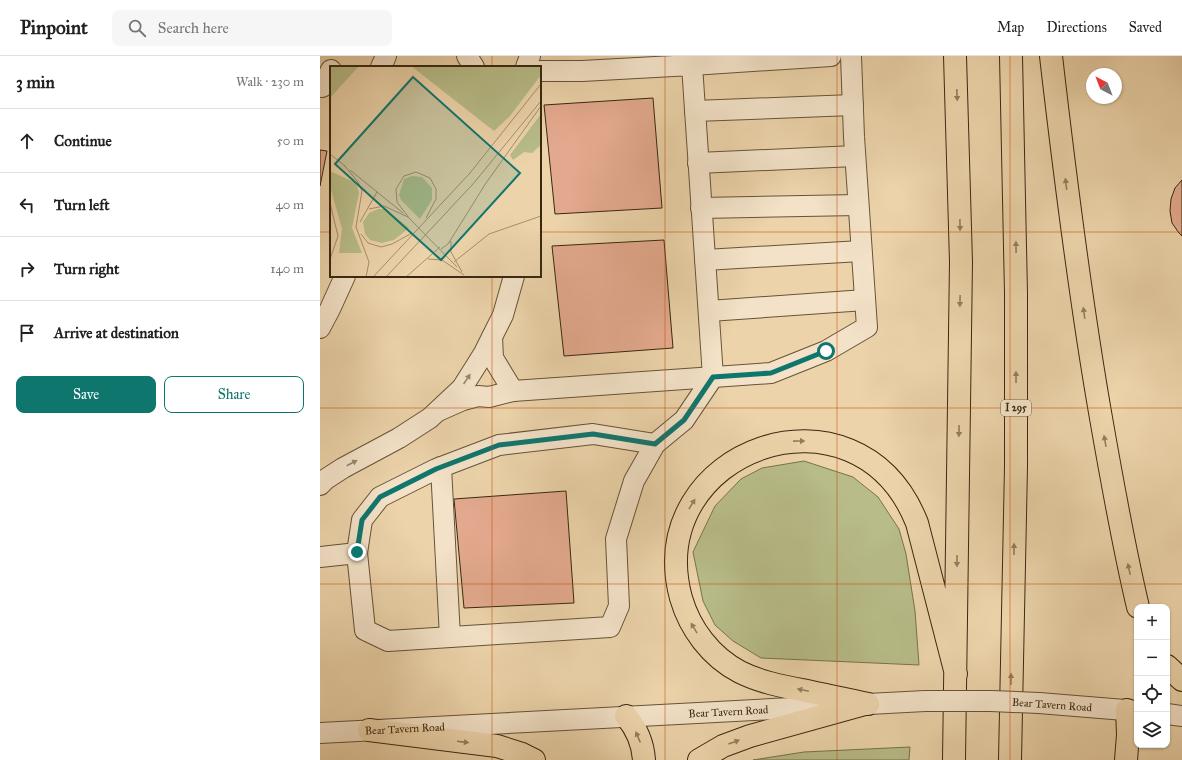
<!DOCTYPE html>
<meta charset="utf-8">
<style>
body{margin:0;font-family:"IM FELL Great Primer",serif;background:#f6f6f6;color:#202124}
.controls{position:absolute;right:12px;bottom:12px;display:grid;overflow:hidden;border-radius:8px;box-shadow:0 1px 3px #0004}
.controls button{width:36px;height:36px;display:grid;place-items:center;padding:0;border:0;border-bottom:1px solid #e0e0e0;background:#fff;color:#202124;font:20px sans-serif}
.compass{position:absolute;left:766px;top:12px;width:36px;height:36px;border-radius:50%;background:#fff;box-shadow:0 1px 3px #0004;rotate:318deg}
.stop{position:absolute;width:12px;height:12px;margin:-9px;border:3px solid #0f766e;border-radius:50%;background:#fff}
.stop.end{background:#0f766e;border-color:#fff;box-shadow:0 1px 4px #0008}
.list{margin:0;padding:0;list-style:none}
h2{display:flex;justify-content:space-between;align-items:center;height:52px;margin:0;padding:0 16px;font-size:17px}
h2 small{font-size:13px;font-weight:400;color:#757577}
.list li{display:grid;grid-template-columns:26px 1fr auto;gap:12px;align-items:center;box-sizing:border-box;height:64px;padding:0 16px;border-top:1px solid #e0e0e0}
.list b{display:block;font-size:15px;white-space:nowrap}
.list em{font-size:13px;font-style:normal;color:#757577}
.actions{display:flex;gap:8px;padding:12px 16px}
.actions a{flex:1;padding:9px 0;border:1px solid #0f766e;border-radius:8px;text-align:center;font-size:14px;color:#0f766e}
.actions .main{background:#0f766e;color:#fff}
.icon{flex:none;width:22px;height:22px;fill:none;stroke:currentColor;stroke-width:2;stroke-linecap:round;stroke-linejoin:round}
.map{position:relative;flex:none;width:862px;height:704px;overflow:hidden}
header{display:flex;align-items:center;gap:24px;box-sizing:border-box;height:56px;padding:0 20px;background:#fff;border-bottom:1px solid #e0e0e0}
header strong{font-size:19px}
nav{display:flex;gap:22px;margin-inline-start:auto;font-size:14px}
.search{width:280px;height:36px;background:#f6f6f6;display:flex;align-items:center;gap:10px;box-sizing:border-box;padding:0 14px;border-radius:8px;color:#757577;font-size:15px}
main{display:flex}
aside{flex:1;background:#fff}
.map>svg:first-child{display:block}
.green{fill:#b7bc88;stroke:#78724c}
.building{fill:#e3a98e;stroke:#392811}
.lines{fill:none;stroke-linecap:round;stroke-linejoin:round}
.minor-casing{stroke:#665337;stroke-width:22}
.highway-casing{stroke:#392811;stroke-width:24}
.minor{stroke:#f3e2c8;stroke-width:20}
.highway{stroke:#ecd3aa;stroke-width:22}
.minor-bridge-casing{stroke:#665337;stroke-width:22;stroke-linecap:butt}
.minor-bridge{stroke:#f3e2c8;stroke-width:20}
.oneway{fill:#927e5e}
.oneway2{fill:#96856c}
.route{stroke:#0f766e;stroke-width:5}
.grid{fill:none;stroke:#c54f0d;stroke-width:1;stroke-opacity:0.55}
.labels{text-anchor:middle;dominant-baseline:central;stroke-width:3;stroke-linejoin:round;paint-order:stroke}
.shield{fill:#f3e2c8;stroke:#716048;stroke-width:1}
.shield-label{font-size:10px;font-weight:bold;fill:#392811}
.street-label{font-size:11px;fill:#392811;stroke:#f3e2c8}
.inset-road{fill:none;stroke:#a48f6d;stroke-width:1}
.view{fill:#0f766e;fill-opacity:0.15;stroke:#0f766e;stroke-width:2}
.inset-edge{fill:none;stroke:#392811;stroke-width:2}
</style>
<header>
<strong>Pinpoint</strong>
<div class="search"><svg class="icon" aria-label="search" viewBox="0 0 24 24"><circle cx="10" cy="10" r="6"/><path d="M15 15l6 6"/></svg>Search here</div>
<nav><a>Map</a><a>Directions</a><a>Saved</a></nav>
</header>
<main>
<aside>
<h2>3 min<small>Walk · 230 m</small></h2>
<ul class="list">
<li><svg class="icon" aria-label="ahead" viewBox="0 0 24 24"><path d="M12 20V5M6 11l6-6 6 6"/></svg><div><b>Continue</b></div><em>50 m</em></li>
<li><svg class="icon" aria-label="left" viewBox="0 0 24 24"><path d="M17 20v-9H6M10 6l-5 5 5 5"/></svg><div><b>Turn left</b></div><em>40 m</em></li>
<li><svg class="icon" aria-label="right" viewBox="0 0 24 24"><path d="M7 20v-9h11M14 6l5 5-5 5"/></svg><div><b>Turn right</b></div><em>140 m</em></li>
<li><svg class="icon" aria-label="arrive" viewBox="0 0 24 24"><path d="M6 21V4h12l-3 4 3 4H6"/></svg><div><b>Arrive at destination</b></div></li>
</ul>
<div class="actions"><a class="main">Save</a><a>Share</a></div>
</aside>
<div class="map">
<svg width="862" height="704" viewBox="0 0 862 704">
<rect width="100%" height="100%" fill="#ecd3aa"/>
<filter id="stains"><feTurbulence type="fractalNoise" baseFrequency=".005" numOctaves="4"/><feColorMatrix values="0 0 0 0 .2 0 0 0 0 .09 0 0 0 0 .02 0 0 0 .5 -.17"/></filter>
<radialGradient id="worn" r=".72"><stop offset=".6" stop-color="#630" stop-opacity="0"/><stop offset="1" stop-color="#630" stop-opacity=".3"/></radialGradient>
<!-- green -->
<path class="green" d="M484 405 533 421 558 441 579 473 586 498 595 555 599 609 441 602 413 585 395 569 383 545 373 496 395 450 421 423 442 412Z
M590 691 589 704H433L484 696Z"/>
<!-- building -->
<path class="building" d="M333 42 342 152 235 158 224 49Z
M0 94 7 95 0 130Z
M862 124V180L859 177 852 167 850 155 851 143 855 132Z
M344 184 353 292 244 300 232 190Z
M246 435 254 547 144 552 134 443Z"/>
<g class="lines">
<!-- minor casing -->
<g class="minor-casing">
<g id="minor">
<path d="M147 0 154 11"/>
<path d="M372 9 511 0"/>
<path d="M61 11 66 0"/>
<path d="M206 11 210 0"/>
<path d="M2 31 11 14"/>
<path d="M375 55 533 49"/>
<path d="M378 107 535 100"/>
<path d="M381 152 538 149"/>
<path d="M385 204 541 195"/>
<path d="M389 255 545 244"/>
<path d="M0 272 10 253 25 220"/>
<path d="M172 281 173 302 193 335"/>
<path d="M118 355 143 344 158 340 169 341 193 335 451 317 506 295 547 271 534 81 531 0"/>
<path d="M121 411 130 581"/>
<path d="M0 429 6 423 23 412 79 382 110 362 142 332 164 297 183 259 194 220"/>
<path d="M37 497 42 464 60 441 116 413 179 389 273 378 335 388"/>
<path d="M0 501 37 497 45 574 68 585 290 571 299 550 296 483 314 425 335 388 364 364 393 321 372 9 262 15H220"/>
<path d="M719 647 817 655"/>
<path d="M847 658 862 660"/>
<path id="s1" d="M0 677 605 645"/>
</g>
</g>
<!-- highway casing -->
<g class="highway-casing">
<path id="highway" d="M731 0C745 121 760 242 781 362 792 425 803 488 818 551
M847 610 862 624
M548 648C526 643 504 639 482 634 461 630 440 626 420 616 391 601 370 573 361 542 321 394 537 316 597 467L636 618
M306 660C316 672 323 688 324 704
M49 674 177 690 202 698 214 704
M379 704 403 690 430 680 545 648
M634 704 641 206 635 0
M690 704 696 410V238L691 0
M806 704 808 679 807 654"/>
</g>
<!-- minor -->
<use href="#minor" class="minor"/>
<!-- highway -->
<use href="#highway" class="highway"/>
<!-- minor-bridge casing -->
<g class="minor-bridge-casing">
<path id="minor-bridge" d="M605 645H671L719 647"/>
</g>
<!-- minor-bridge -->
<use href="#minor-bridge" class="minor-bridge"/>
</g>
<!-- one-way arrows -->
<defs><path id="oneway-solid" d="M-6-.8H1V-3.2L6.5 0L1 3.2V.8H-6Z"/></defs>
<g class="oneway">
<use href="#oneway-solid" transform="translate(637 39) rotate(88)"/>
<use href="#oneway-solid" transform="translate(746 128) rotate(-97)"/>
<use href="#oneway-solid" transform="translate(640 169) rotate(89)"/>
<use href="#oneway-solid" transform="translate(696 191) rotate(-91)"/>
<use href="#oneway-solid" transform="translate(640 245) rotate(91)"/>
<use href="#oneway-solid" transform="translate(764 257) rotate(-98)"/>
<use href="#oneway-solid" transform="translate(696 321) rotate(-90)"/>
<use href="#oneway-solid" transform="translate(639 375) rotate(91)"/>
<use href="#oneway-solid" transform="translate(479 385) rotate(-1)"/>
<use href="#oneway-solid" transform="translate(785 385) rotate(-100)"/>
<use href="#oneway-solid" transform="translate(372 448) rotate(-59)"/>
<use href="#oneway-solid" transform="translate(694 493) rotate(-89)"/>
<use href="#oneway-solid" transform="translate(637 505) rotate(91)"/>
<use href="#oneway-solid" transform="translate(809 513) rotate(-102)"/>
<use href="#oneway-solid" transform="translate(374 572) rotate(-121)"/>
<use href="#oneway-solid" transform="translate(691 623) rotate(-89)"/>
<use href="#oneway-solid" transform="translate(483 634) rotate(-168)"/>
<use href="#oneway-solid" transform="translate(318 681) rotate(-113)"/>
<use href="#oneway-solid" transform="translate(143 686) rotate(7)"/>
<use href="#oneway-solid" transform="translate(414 686) rotate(-20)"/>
</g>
<g class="oneway2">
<use href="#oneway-solid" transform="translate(147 323) rotate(-56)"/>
<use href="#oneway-solid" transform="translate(32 407) rotate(-28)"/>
</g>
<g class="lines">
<!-- route -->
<path class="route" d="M37 496 42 464 60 441 116 413 179 389 273 378 335 388 364 364 393 321 451 317 506 295"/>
</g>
<!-- grid -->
<path class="grid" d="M172 0V11M345 0V704M517 0V704M690 0V704M0 176H11M220 176H862M172 220V704M0 352H862M0 528H862"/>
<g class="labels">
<!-- shield labels -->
<rect class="shield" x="681" y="344" width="30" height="16" rx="3"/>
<g class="shield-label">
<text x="696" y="352">I 295</text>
</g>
<!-- street labels -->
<g class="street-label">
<text transform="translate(732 649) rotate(4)">Bear Tavern Road</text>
<text stroke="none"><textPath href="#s1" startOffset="409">Bear Tavern Road</textPath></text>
<text stroke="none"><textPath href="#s1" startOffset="85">Bear Tavern Road</textPath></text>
</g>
</g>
<!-- overview -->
<g transform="translate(10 10)">
<rect width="211" height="211" fill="#ecd3aa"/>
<path d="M0 0H29L0 32ZM81 0H211V9L180 50 164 65ZM211 48V79L202 87 194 86 183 94 180 89ZM0 105 24 116 27 120 29 127 22 162 32 187H9L12 163 0 120ZM82 110 92 111 102 122V134L90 153 71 134 69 129 74 113ZM48 143H55L79 162 64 174 52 177 40 174 35 168 33 156 39 147Z" fill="#b7bc88"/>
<path class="inset-road" d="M0 88 16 101M14 99 28 116 32 125 26 161 39 196 36 211M20 104 73 147M0 137 8 170 0 193M39 143 54 140 78 151M78 151 127 201M79 152 67 136 66 123 74 110 86 106 100 112 106 123V133L96 152M30 156 47 126M31 168 38 177 51 181 62 178 82 167M121 175V186L132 206M111 183 118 178 156 117 211 40M98 193 112 194 134 209M124 196 159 168 211 150M43 211 140 107 211 18M56 211 143 118 211 35M76 211 110 181"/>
<path class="view" d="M83 11 190 107 111 194 5 98Z"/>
<rect width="211" height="211" class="inset-edge"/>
</g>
<rect width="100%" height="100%" filter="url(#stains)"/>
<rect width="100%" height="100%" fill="url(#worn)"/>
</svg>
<div class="controls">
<button>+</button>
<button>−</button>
<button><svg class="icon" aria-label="locate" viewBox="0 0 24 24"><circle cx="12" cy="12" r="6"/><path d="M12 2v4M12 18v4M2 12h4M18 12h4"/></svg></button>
<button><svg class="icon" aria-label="layers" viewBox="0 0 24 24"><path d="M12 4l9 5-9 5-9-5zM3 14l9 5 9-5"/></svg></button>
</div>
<svg class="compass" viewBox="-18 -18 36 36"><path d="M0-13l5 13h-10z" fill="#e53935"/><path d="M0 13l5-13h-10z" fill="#757577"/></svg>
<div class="stop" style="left:506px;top:295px"></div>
<div class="stop end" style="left:37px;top:496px"></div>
</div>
</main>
